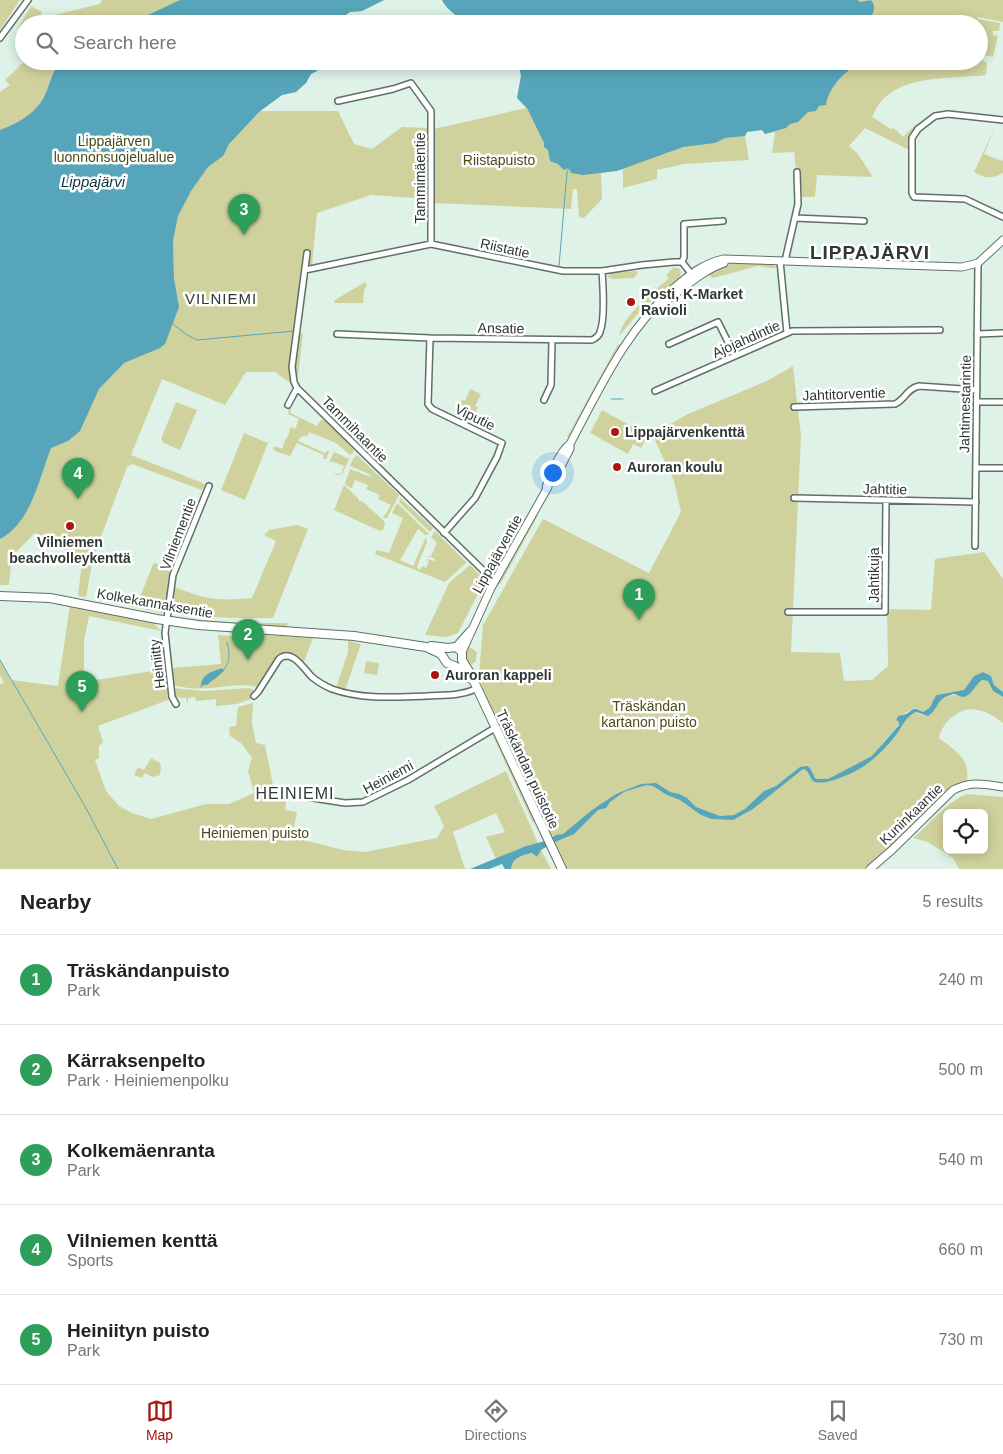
<!DOCTYPE html>
<meta charset="utf-8">
<style>
body{margin:0;font-family:Arial,sans-serif;background:#f2f2f2;color:#222}
.controls{position:absolute;right:15px;bottom:15px;display:grid;overflow:hidden;border-radius:8px;box-shadow:0 2px 12px #0003}
.controls button{width:45px;height:45px;display:grid;place-items:center;padding:0;border:0;border-bottom:1px solid #e0e0e0;background:#fff;color:#222;font:25px sans-serif}
.you{position:absolute;left:552px;top:472px;width:18px;height:18px;margin:-12px;border:4px solid #fff;border-radius:50%;background:#1a73e8;box-shadow:0 0 0 8px #1a73e833}
.badge{display:grid;place-items:center;width:32px;height:32px;border-radius:50%;background:#a91611;color:#fff;font-size:16px;font-weight:700}
.pin{position:absolute;translate:-50% -41px;filter:drop-shadow(0 1px 2px #0008)}
.pin::after{content:'';position:absolute;top:26px;width:18px;height:15px;background:inherit;clip-path:polygon(0 0,100% 0,50% 100%)}
.list{margin:0;padding:0;list-style:none}
h2{display:flex;justify-content:space-between;align-items:center;height:65px;margin:0;padding:0 20px;font-size:21px}
h2 small{font-size:16px;font-weight:400;color:#767676}
.list li{display:grid;grid-template-columns:32px 1fr auto;gap:15px;align-items:center;box-sizing:border-box;height:90px;padding:0 20px;border-top:1px solid #e0e0e0}
.list b{display:block;font-size:19px;white-space:nowrap}
.list p{margin:0;font-size:16px;white-space:nowrap;color:#767676}
.list em{font-size:16px;font-style:normal;color:#767676}
.icon{flex:none;width:28px;height:28px;fill:none;stroke:currentColor;stroke-width:2;stroke-linecap:round;stroke-linejoin:round}
.map{position:relative;flex:none;width:1003px;height:869px;overflow:hidden}
.search{position:absolute;background:#fff;box-shadow:0 2px 12px #0003;left:15px;right:15px;top:15px;height:55px;display:flex;align-items:center;gap:12px;box-sizing:border-box;padding:0 18px;border-radius:28px;color:#767676;font-size:19px}
.sheet{height:515px;background:#fff}
nav{display:flex;justify-content:space-around;align-items:center;box-sizing:border-box;height:70px;border-top:1px solid #e0e0e0;background:#fff;font-size:14px;color:#767676}
nav a{display:grid;justify-items:center;gap:2px}
nav .on{color:#a91611}
.map>svg:first-child{display:block}
.green{fill:#d0d29e;fill-rule:evenodd}
.water{fill:#57a5bb}
.lines{fill:none;stroke-linecap:round;stroke-linejoin:round}
.stream{stroke:#57a5bb;stroke-width:1}
.minor-casing{stroke:#5e7067;stroke-width:8}
.secondary-casing{stroke:#5e7067;stroke-width:9}
.primary-casing{stroke:#5e7067;stroke-width:10}
.minor{stroke:#fff;stroke-width:5}
.secondary{stroke:#fff;stroke-width:7}
.primary{stroke:#fff;stroke-width:8}
.poi-dot{fill:#a91611;stroke:#fff;stroke-width:2}
.labels{text-anchor:middle;dominant-baseline:central;stroke-width:5;stroke-linejoin:round;paint-order:stroke}
.park-label{font-size:14px;fill:#4a4b1b;stroke:#fff}
.street-label{font-size:14px;fill:#303834;stroke:#fff}
.poi-label{font-size:14px;font-weight:bold;fill:#303834;stroke:#fff;text-anchor:start}
.water-label{font-size:15px;font-style:italic;fill:#0d333d;stroke:#fff}
.neighbourhood-label{font-size:15px;letter-spacing:1px;fill:#303834;stroke:#fff}
.quarter-label{font-size:16px;letter-spacing:1px;fill:#303834;stroke:#fff}
.district-label{font-size:19px;font-weight:bold;letter-spacing:1px;fill:#303834;stroke:#fff}
</style>
<div class="map">
<svg width="1003" height="869" viewBox="0 0 1003 869">
<rect width="100%" height="100%" fill="#def2e8"/>
<!-- green -->
<path class="green" d="M0 0H20L0 30Z
M102 0H384L362 11 350 12 347 14 342 24H43L46 17 100 4Z
M442 0H1003V22L978 17 977 24H469C459 18 447 10 442 0Z
M31 6 42 12 35 24H24V31L18 28Z
M978 19 1000 23 999 31H993V35L998 36 993 57 979 54Z
M24 51V61H321L317 71 311 74 306 83 296 92 282 95 260 111H338L354 144 372 149 402 127 429 128V199L371 195 317 213 312 265 309 264 306 252 289 372 291 381 289 382 275 372H246L225 405 162 379 131 455 205 484 202 490 132 464 127 467 93 558 86 597 78 596 82 562 79 558 35 533 12 556 9 585H0V92L10 85 5 80 23 63 18 56ZM141 232 174 254V278L178 302Z
M979 58 987 63 986 75C953 79 902 74 880 103 876 107 875 112 872 117L891 129 894 128 903 137 916 124 917 127 911 132 909 150 865 128 849 146 858 154 873 177 817 175 815 197H802L800 174 796 170 794 152 772 153 775 132 765 134 762 130 747 132 745 136 749 160 684 164 657 170V179L623 188V169L601 173 602 199 584 218 579 217 577 189H573L571 209 433 203 434 129 526 108 517 98 521 76 518 61H979Z
M996 125 984 154 1002 161 1003 159V173C992 179 985 179 974 172Z
M738 263H772L777 268H770L758 266 713 278 707 274 726 265Z
M674 267 680 269 681 273 679 278 641 310 619 336C622 316 654 292 669 278L666 275Z
M636 271 638 273 634 278 613 279 607 277 611 273Z
M365 282 367 285 364 290 363 303H334L335 300Z
M303 333 298 376 294 379 293 374 298 334Z
M618 344 621 345 569 438 567 437Z
M793 366 801 436 791 652 840 653 844 681 872 680 888 666 887 609 931 610 935 559 984 552 1003 579V692L994 685 991 676 983 672 974 676 964 690 934 700 932 707 923 712 915 708 901 715 896 719 899 722V724L881 745 885 748 897 733 907 717 914 712 922 715 935 710 939 700 950 695 967 696 974 686 982 680 988 681 993 691 1003 697V723C995 717 988 712 978 710 960 706 943 721 939 738 954 750 970 757 967 781L959 783 952 788 884 853 865 869H567L555 846 483 689 479 675 483 625 543 519 649 573 681 512 674 481 652 434 688 414 767 381Z
M470 389 481 394 475 406 478 407 471 422 456 415 462 400 465 401Z
M176 402 197 410 180 450 164 443 161 439Z
M289 409H291L290 413 317 426 321 420H325L354 450 353 453 350 455 336 443 309 432 308 435 301 437 298 441 325 453 328 450 329 452 326 459H323L324 455 297 443 290 456 275 451 273 448 274 446 283 449C282 441 291 435 290 427L295 429 299 419 288 414Z
M602 410 648 435 641 448 633 444 628 454 590 433Z
M244 433 268 443 245 500 221 490Z
M334 452 349 459 342 475H337L334 472 341 475 344 466 334 462H329Z
M357 455 399 495 387 518H383L391 505 378 499 380 495 366 489 368 485 355 480 352 488 347 486 345 483 350 469 371 477 369 474 350 466 353 459Z
M344 485 359 499V501H362L384 521 385 524 383 530 380 531 334 510Z
M400 498 433 528 430 532 399 502Z
M397 503 429 534 425 535 418 529 400 560 413 566 426 537 427 542 417 567 419 570 423 566 426 568 429 561 426 559H427L435 561V559L428 556H431L437 543 431 537 435 531 466 562 465 564 445 582 375 554 377 550 389 553 403 518 392 513Z
M536 515H538L501 583 496 584Z
M297 525 308 529 273 618H233L180 615 173 612 175 587C206 600 219 601 252 598L276 541 264 535 269 530Z
M154 562 170 572 165 609 162 613 102 600 104 596 138 602Z
M470 565 485 580 458 633 447 637 425 635 449 583Z
M70 605 153 623 161 631 89 616 84 641V682L164 669 168 700 98 726 103 742 99 746V758L95 760 106 791 119 806 132 813 151 819 206 804H229L254 793 248 771 252 758 241 743 230 736 229 727 236 726 238 707 253 703 252 723 256 743 265 745 274 790 287 795 285 810 297 812 292 837 343 850 365 852 437 838 444 826 434 806 506 771 538 843 526 846 496 859 486 837 505 832 496 813 453 832 465 869H0V684L4 683 0 675V660L11 680 58 686Z
M177 618 242 623H287L288 625 285 627 230 625 177 619Z
M251 634 313 638 303 664 291 654H280L258 687C230 680 202 696 172 684V668L221 664 218 635 230 636Z
M348 641 361 644 345 690 336 688 348 652Z
M467 645 477 652 476 661 468 667 465 660Z
M366 661 379 663 377 675 364 673Z
M173 688 204 691 249 688 256 691 250 694 251 699 237 704 216 706V699L196 701 195 697 188 698V705L186 698H180L175 696Z
M492 734 496 736C509 764 525 792 534 821L533 823Z
M151 758 160 763 161 767 160 775 153 777 145 773 142 778 134 775 138 767 144 770Z
M967 794 1003 797V869H959L953 858 928 842 913 838C930 824 946 802 967 794ZM947 813H984V850H947Z
M541 850 551 869H511C513 857 522 856 532 853L537 857Z"/>
<!-- water -->
<path class="water" d="M180 0H384L362 11 350 12 347 14 342 24H129Z
M442 0H858L860 2 871 0C878 8 872 19 863 21L862 24H469C459 18 447 10 442 0Z
M62 61H321L317 71 311 74 306 83 296 92 282 95 259 112 229 144 223 156 208 167 191 191 178 216 173 240 174 278 179 307 165 344 160 348 124 363 99 389 80 431 68 441 51 448C39 479 31 523 0 539V130C17 124 36 113 44 97 51 84 50 73 62 61Z
M518 61H848V71C838 78 827 94 826 105L819 106 816 111 808 112 798 122 790 124 786 128 765 134 762 130 747 132 745 136 725 138 715 143 683 147 617 171 583 175 571 173 569 168 564 170 558 164 550 161 548 150 544 147V143L527 108 517 98 521 76Z
M222 668 224 671 208 684 201 685C203 673 212 672 222 668Z
M983 672 991 676 994 685 1003 692V697L993 691 988 681 982 680C976 684 970 698 962 697 959 696 956 694 953 694 933 700 941 708 928 716L916 712C905 717 903 726 896 735 881 754 865 769 842 777 835 780 818 786 812 780 810 777 809 773 806 770L803 769 753 809 733 820 712 819 701 815 680 800 667 795 653 786 647 785 636 788 624 792 610 802 606 808 598 810 574 834 555 842 541 850 537 857 532 853C521 856 513 857 511 869H505L502 864 489 869H470L526 846 549 840 556 835 563 834 592 810 616 794 641 784 656 783 670 792 679 794 687 798 696 807 720 816 734 815 745 809 764 791 776 786 800 767 807 766 810 768 815 778 817 779H828L834 776 872 756 899 725V722L896 720 898 716C901 715 903 715 906 714 915 709 912 706 923 712 935 706 930 702 937 695L964 690 974 676Z"/>
<g class="lines">
<!-- stream -->
<path class="stream" d="M559 266 567 172 569 168
M173 324 187 335 197 340 294 331
M611 399H623
M0 660 87 810 118 869
M213 680C228 668 232 661 227 642
M201 687V685L208 684"/>
<!-- minor casing -->
<g class="minor-casing">
<path id="minor" d="M0 38 28 0
M338 101 393 89 411 83 431 111V244
M1003 120 948 114 935 116 918 129 912 138V193L914 197 965 199 1003 217
M795 218 864 221
M307 253 292 367 294 382 297 388 495 582
M780 261 787 333
M785 261 798 204 797 172
M682 262 684 257V224L723 221
M305 270 431 244 563 271H602L642 265 674 262H682L693 276
M337 334 430 338 592 340C596 338 599 336 600 332 605 320 603 285 602 271
M977 334 1003 333
M430 338 428 404 432 409 502 443 497 457 475 498 444 533
M669 344 718 322 735 356
M655 391 792 331 940 330
M544 400 551 385 552 340
M977 402H1003
M288 405 297 388
M794 407 895 404C906 399 906 389 919 386L977 390
M976 468H1003
M794 498 976 502
M975 546 978 263
M788 612H885L886 500
M254 696 258 692 279 659C292 648 304 669 312 677 318 682 325 686 332 689 363 700 395 697 427 696 444 695 460 696 476 689
M176 704 172 697 165 633 173 575 209 486
M281 793 345 803 363 802 408 780 495 728"/>
</g>
<!-- secondary casing -->
<g class="secondary-casing">
<path id="secondary" d="M660 305C682 291 699 272 724 263
M558 472 570 449V444
M546 489C547 479 561 450 570 444 600 388 626 330 674 288 690 274 703 264 723 259L962 267 978 263 1003 240
M456 647 470 631
M462 652 491 588 548 487
M870 869 892 850 953 790C973 781 982 784 1003 787"/>
</g>
<!-- primary casing -->
<g class="primary-casing">
<path id="primary" d="M0 596 50 598 157 619 198 625 354 636 426 647 441 654 447 663 459 668 471 679
M431 646 448 648 456 647 462 652V660L470 673 562 869"/>
</g>
<!-- minor -->
<use href="#minor" class="minor"/>
<!-- secondary -->
<use href="#secondary" class="secondary"/>
<!-- primary -->
<use href="#primary" class="primary"/>
</g>
<!-- markers -->
<g class="poi-dot">
<circle cx="631" cy="302" r="5"/>
<circle cx="615" cy="432" r="5"/>
<circle cx="617" cy="467" r="5"/>
<circle cx="70" cy="526" r="5"/>
<circle cx="435" cy="675" r="5"/>
</g>
<g class="labels">
<!-- park labels -->
<g class="park-label">
<text x="114" y="141">Lippajärven<tspan x="114" dy="16">luonnonsuojelualue</tspan></text>
<text x="499" y="160">Riistapuisto</text>
<text x="649" y="706">Träskändan<tspan x="649" dy="16">kartanon puisto</tspan></text>
<text x="255" y="833">Heiniemen puisto</text>
</g>
<!-- street labels -->
<g class="street-label">
<text transform="translate(420 178) rotate(-90)">Tammimäentie</text>
<text transform="translate(505 248) rotate(12)">Riistatie</text>
<text transform="translate(501 328) rotate(1)">Ansatie</text>
<text transform="translate(746 339) rotate(-24)">Ajojahdintie</text>
<text transform="translate(844 394) rotate(-2)">Jahtitorventie</text>
<text transform="translate(965 404) rotate(-89)">Jahtimestarintie</text>
<text transform="translate(475 417) rotate(26)">Viputie</text>
<text transform="translate(355 429) rotate(45)">Tammihaantie</text>
<text transform="translate(885 489) rotate(1)">Jahtitie</text>
<text transform="translate(178 534) rotate(-69)">Vilniementie</text>
<text transform="translate(497 554) rotate(-61)">Lippajärventie</text>
<text transform="translate(874 575) rotate(-90)">Jahtikuja</text>
<text transform="translate(155 603) rotate(10)">Kolkekannaksentie</text>
<text transform="translate(157 664) rotate(-97)">Heiniitty</text>
<text transform="translate(528 769) rotate(65)">Träskändan puistotie</text>
<text transform="translate(388 777) rotate(-28)">Heiniemi</text>
<text transform="translate(911 814) rotate(-44)">Kuninkaantie</text>
</g>
<!-- poi labels -->
<g class="poi-label">
<text x="641" y="294">Posti, K-Market<tspan x="641" dy="16">Ravioli</tspan></text>
<text x="625" y="432">Lippajärvenkenttä</text>
<text x="627" y="467">Auroran koulu</text>
<text x="70" y="542" text-anchor="middle">Vilniemen<tspan x="70" dy="16">beachvolleykenttä</tspan></text>
<text x="445" y="675">Auroran kappeli</text>
</g>
<!-- water labels -->
<g class="water-label">
<text x="93" y="181">Lippajärvi</text>
</g>
<!-- neighbourhood labels -->
<g class="neighbourhood-label">
<text x="221" y="298">VILNIEMI</text>
</g>
<!-- quarter labels -->
<g class="quarter-label">
<text x="295" y="793">HEINIEMI</text>
</g>
<!-- district labels -->
<g class="district-label">
<text x="870" y="252">LIPPAJÄRVI</text>
</g>
</g>
</svg>
<div class="controls">
<button><svg class="icon" aria-label="locate" viewBox="0 0 24 24"><circle cx="12" cy="12" r="6"/><path d="M12 2v4M12 18v4M2 12h4M18 12h4"/></svg></button>
</div>
<div class="you"></div>
<div class="pin badge" style="left:639px;top:620px;background:#2e9e5b">1</div>
<div class="pin badge" style="left:248px;top:660px;background:#2e9e5b">2</div>
<div class="pin badge" style="left:244px;top:235px;background:#2e9e5b">3</div>
<div class="pin badge" style="left:78px;top:499px;background:#2e9e5b">4</div>
<div class="pin badge" style="left:82px;top:712px;background:#2e9e5b">5</div>
<div class="search"><svg class="icon" aria-label="search" viewBox="0 0 24 24"><circle cx="10" cy="10" r="6"/><path d="M15 15l6 6"/></svg>Search here</div>
</div>
<section class="sheet">
<h2>Nearby<small>5 results</small></h2>
<ul class="list">
<li><span class="badge" style="background:#2e9e5b">1</span><div><b>Träskändanpuisto</b><p>Park</p></div><em>240 m</em></li>
<li><span class="badge" style="background:#2e9e5b">2</span><div><b>Kärraksenpelto</b><p>Park · Heiniemenpolku</p></div><em>500 m</em></li>
<li><span class="badge" style="background:#2e9e5b">3</span><div><b>Kolkemäenranta</b><p>Park</p></div><em>540 m</em></li>
<li><span class="badge" style="background:#2e9e5b">4</span><div><b>Vilniemen kenttä</b><p>Sports</p></div><em>660 m</em></li>
<li><span class="badge" style="background:#2e9e5b">5</span><div><b>Heiniityn puisto</b><p>Park</p></div><em>730 m</em></li>
</ul>
</section>
<nav>
<a class="on"><svg class="icon" aria-label="map" viewBox="0 0 24 24"><path d="M3 6l6-2 6 2 6-2v14l-6 2-6-2-6 2zM9 4v14M15 6v14"/></svg>Map</a>
<a><svg class="icon" aria-label="directions" viewBox="0 0 24 24"><path d="M12 3l9 9-9 9-9-9zM9 14v-3h6M13 9l2 2-2 2"/></svg>Directions</a>
<a><svg class="icon" aria-label="saved" viewBox="0 0 24 24"><path d="M7 4h10v16l-5-4-5 4z"/></svg>Saved</a>
</nav>
